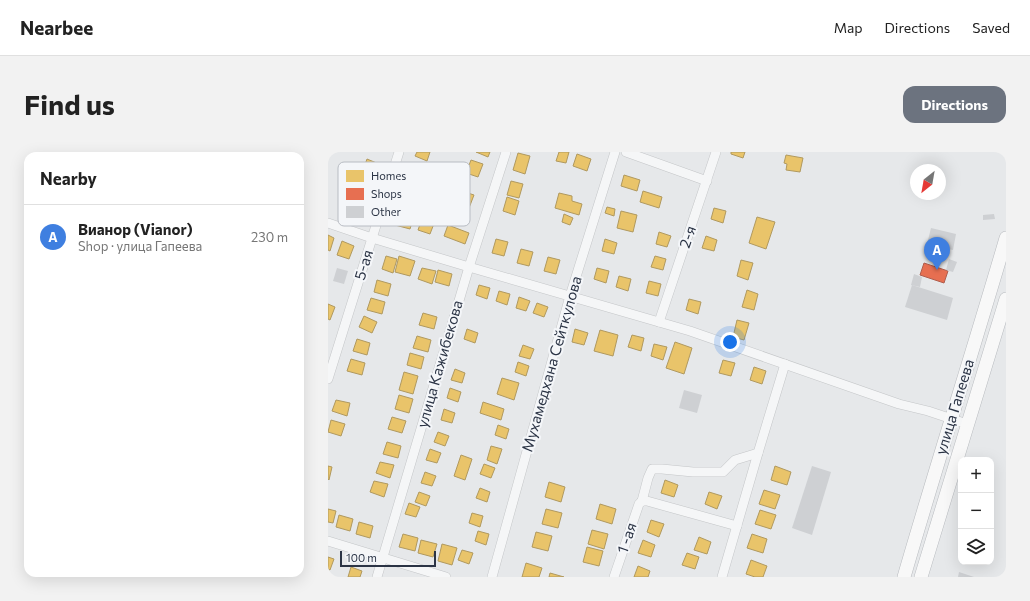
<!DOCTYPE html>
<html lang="en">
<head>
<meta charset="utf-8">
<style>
	:root { --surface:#fff; --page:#f2f2f2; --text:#222; --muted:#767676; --line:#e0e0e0; --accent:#6c737f }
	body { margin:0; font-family:Commissioner,sans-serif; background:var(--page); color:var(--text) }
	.controls { position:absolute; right:12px; bottom:12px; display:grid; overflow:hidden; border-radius:8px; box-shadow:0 4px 16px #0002 }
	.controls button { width:36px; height:36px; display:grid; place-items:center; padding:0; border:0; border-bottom:1px solid var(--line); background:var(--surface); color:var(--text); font:20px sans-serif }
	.compass { position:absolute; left:582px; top:12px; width:36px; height:36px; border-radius:50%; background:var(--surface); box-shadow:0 4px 16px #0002; rotate:211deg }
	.scale { position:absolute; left:12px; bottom:10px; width:96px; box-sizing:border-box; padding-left:4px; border:2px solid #2b3445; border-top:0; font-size:11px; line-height:14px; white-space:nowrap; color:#2b3445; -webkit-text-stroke:3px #f4f6f9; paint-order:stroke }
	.you { position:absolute; left:402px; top:190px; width:14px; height:14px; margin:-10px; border:3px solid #fff; border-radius:50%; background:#1a73e8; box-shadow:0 0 0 6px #1a73e833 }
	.badge { display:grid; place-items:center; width:26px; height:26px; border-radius:50%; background:var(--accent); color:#fff; font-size:13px; font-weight:700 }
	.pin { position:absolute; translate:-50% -33px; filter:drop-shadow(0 1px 2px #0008) }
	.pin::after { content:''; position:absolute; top:21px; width:14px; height:12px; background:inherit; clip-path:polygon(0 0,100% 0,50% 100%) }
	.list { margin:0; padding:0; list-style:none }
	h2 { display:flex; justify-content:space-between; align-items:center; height:52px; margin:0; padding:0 16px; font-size:17px }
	h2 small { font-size:13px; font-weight:400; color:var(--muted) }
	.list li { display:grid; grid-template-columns:26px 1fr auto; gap:12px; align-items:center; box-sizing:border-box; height:64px; padding:0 16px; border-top:1px solid var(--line) }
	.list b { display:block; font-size:15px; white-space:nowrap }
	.list p { margin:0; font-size:13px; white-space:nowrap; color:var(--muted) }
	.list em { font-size:13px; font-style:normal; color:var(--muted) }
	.icon { flex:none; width:22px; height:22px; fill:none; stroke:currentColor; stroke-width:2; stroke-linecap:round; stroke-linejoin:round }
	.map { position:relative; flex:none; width:678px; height:425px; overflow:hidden; border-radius:12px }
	header { display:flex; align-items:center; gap:24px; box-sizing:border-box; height:56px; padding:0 20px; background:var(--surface); border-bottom:1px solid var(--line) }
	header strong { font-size:19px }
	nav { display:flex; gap:22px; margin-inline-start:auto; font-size:14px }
	.intro { display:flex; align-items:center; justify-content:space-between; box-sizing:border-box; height:96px; padding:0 24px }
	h1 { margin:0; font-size:28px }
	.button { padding:10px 18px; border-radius:12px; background:var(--accent); color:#fff; font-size:14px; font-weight:700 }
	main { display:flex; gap:24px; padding:0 24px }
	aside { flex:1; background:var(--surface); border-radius:12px; box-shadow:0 4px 16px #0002 }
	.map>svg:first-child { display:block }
	.homes { fill:#e9c46a; stroke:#b0995f }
	.shops { fill:#e76f51; stroke:#af5d4d }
	.building { fill:#ced0d3 }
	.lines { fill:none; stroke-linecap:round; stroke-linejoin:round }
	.minor-casing { stroke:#c4c6c8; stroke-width:10 }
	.highway-casing { stroke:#b8bbbf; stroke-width:14 }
	.minor { stroke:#f5f6f7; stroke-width:9 }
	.highway { stroke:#f8f8f8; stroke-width:13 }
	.labels { text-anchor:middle; stroke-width:4; stroke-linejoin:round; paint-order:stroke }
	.street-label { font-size:15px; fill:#2b3445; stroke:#f4f6f9 }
	.key { fill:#f4f6f9; stroke:#b8bcc3; stroke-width:1 }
	.key-label { font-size:11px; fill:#2b3445 }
</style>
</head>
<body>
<header>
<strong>Nearbee</strong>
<nav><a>Map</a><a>Directions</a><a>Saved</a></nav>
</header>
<div class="intro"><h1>Find us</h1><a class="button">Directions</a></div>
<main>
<aside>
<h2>Nearby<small></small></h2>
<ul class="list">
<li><span class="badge" style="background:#3f7fe0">A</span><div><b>Вианор (Vianor)</b><p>Shop · улица Гапеева</p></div><em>230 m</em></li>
</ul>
</aside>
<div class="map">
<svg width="678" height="425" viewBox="0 0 678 425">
	<rect width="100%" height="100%" fill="#e6e8ea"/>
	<g class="homes">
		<path d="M89,0h13l-3,9 -12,-5z"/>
		<path d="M148,0h14l-2,5z"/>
		<path d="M231,0h10l-3,11 -10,-2z"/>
		<path d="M403,0h14l-2,6 -12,-4z"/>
		<path d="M190,1l12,3 -5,18 -12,-4z"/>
		<path d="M249,2l14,5 -4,12 -14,-5z"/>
		<path d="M458,3l17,3 -3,14 -14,-2 1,-6 -3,-1z"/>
		<path d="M39,7l12,5 -5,13 -12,-4z"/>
		<path d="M143,8l12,4 -5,13 -12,-4z"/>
		<path d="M296,23l16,5 -3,11 -16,-5z"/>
		<path d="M183,29l12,3 -4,14 -12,-3z"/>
		<path d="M134,39l12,4 -5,13 -12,-4z"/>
		<path d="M315,39l19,6 -3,11 -19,-6z"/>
		<path d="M231,41l13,3v5l10,3 -3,11 -24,-7z"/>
		<path d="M179,45l12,4 -4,14 -12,-4z"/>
		<path d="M279,55l8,2 -1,7 -9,-3z"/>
		<path d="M386,56l12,3 -3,12 -12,-4z"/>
		<path d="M70,59l16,5 -4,13 -15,-4z"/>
		<path d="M293,59l16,4 -4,17 -16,-4z"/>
		<path d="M236,62l9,4 -3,7 -8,-3z"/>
		<path d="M95,64l12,5 -5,13 -12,-4z"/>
		<path d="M429,65l18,5 -9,27 -17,-6z"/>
		<path d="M120,73l21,8 -4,11 -21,-8z"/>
		<path d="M331,80l12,4 -4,11 -11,-3z"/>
		<path d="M0,83l6,3 -4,13 -2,-1z"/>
		<path d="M378,84l11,4 -3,11 -12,-3z"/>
		<path d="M168,87l12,3 -4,14 -12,-3z"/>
		<path d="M277,87l12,4 -3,11 -12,-3z"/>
		<path d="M14,89l12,5 -5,13 -12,-4z"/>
		<path d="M193,97l12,3 -4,14 -12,-3z"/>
		<path d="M58,104l11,3 -4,14 -11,-4z"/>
		<path d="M71,104l16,5 -5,15 -15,-4z"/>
		<path d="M327,104l11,3 -3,11 -12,-3z"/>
		<path d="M220,105l12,3 -4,14 -12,-3z"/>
		<path d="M413,108l12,3 -5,17 -11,-4z"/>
		<path d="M94,116l14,3 -4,13 -14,-5z"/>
		<path d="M269,116l12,3 -3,12 -12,-4z"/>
		<path d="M110,118l14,4 -3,12 -14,-4z"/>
		<path d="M291,124l12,3 -3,12 -12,-4z"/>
		<path d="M49,128l14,4 -3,12 -14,-4z"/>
		<path d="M321,129l12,3 -3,12 -12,-3z"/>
		<path d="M151,133l11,3 -3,11 -11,-4z"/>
		<path d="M419,138l11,4 -4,16 -12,-3z"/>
		<path d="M171,139l11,3 -3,11 -11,-4z"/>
		<path d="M191,145l11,4 -4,10 -10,-3z"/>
		<path d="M43,146l14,4 -3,12 -15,-4z"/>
		<path d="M361,147l12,3 -3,12 -12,-4z"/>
		<path d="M209,151l11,4 -4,10 -11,-4z"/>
		<path d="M0,152l7,3 -5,13 -2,-1z"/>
		<path d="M95,161l14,4 -3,12 -15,-4z"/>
		<path d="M36,164l13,6 -5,11 -13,-6z"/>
		<path d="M409,168l12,3 -5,17 -11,-3z"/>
		<path d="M139,177l11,4 -3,10 -11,-4z"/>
		<path d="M247,177l13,4 -4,12 -12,-3z"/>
		<path d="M272,178l18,5 -5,21 -19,-5z"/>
		<path d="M304,183l12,3 -3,13 -13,-4z"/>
		<path d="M89,184l14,4 -3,12 -15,-4z"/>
		<path d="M29,187l13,4 -3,12 -14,-4z"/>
		<path d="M347,190l17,6 -8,26 -18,-6z"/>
		<path d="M326,192l13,3 -4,13 -12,-4z"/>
		<path d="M195,193l11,4 -4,10 -11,-3z"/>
		<path d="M82,201l14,4 -3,12 -14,-4z"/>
		<path d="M23,207l14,4 -3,12 -15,-4z"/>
		<path d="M395,208l12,3 -4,13 -12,-3z"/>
		<path d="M190,210l11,4 -3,10 -11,-4z"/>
		<path d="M426,215l12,4 -4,13 -12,-4z"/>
		<path d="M127,217l10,4 -3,10 -11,-3z"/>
		<path d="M76,220l14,4 -5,18 -14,-4z"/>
		<path d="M174,226l17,5 -5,17 -17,-6z"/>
		<path d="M122,236l11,4 -3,10 -11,-4z"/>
		<path d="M71,243l14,4 -4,14 -14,-4z"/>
		<path d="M8,248l14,3 -3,13 -15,-5z"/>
		<path d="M155,250l21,7 -3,11 -21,-7z"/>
		<path d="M116,257l11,4 -3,10 -11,-3z"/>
		<path d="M64,265l14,4 -4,12 -14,-4z"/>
		<path d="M3,268l14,4 -4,12 -13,-4z"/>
		<path d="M170,273l11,4 -3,10 -11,-4z"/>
		<path d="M110,280l11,4 -4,10 -11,-4z"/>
		<path d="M59,290l14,4 -3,12 -15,-4z"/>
		<path d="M163,294l11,3 -5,15 -10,-4z"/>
		<path d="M102,297l11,4 -4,10 -11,-3z"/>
		<path d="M133,303l11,4 -7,21 -11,-4z"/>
		<path d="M52,310l14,3 -4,13 -14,-5z"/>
		<path d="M156,312l11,4 -4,10 -11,-4z"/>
		<path d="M0,314l4,1 -3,13 -1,-1z"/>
		<path d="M447,314l16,6 -4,13 -16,-5z"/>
		<path d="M97,320l11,4 -4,10 -11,-3z"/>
		<path d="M337,328l13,5 -4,12 -13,-4z"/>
		<path d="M46,329l14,3 -4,13 -14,-5z"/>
		<path d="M221,330l16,5 -4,15 -16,-5z"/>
		<path d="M152,336l10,4 -3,10 -11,-4z"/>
		<path d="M436,338l16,5 -5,14 -16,-5z"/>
		<path d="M91,340l11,4 -4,10 -11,-4z"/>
		<path d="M381,340l13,4 -5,13 -12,-5z"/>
		<path d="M81,351l11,4 -4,10 -11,-3z"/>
		<path d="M272,352l16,5 -4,15 -16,-5z"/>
		<path d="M0,357l8,2 -3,12 -5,-1z"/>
		<path d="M218,357l16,4 -4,15 -16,-4z"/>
		<path d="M432,358l16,5 -5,14 -16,-5z"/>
		<path d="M144,361l11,3 -3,11 -11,-4z"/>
		<path d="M11,363l14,4 -3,12 -14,-4z"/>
		<path d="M323,368l13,4 -5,13 -12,-5z"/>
		<path d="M31,370l14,4 -3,12 -14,-4z"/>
		<path d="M264,378l16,4 -4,15 -16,-5z"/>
		<path d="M150,379l11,3 -3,11 -11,-4z"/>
		<path d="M208,380l16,4 -4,15 -16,-4z"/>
		<path d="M75,382l15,4 -3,13 -16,-4z"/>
		<path d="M424,382l15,5 -4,14 -16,-5z"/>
		<path d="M371,385l12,5 -4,12 -13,-4z"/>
		<path d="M93,388l16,4 -4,13 -15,-4z"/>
		<path d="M315,388l12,5 -4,12 -13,-4z"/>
		<path d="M114,392l15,4 -5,17 -14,-4z"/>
		<path d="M259,395l16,4 -4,15 -16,-4z"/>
		<path d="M134,398l11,3 -4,11 -11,-4z"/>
		<path d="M359,401l12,4 -4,12 -13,-4z"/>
		<path d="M0,405l6,2 -4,11 -2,-1z"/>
		<path d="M423,408l16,6 -4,11h-8l-9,-3z"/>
		<path d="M198,411l16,5 -3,9h-17z"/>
		<path d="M310,414l12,5 -2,6h-14z"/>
		<path d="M23,415l11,4 -2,6h-12z"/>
		<path d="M222,421l14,4h-15z"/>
	</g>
	<path class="shops" d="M596,111l24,8 -4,12 -24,-8z"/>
	<g class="building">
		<path d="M666,62l1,5 -12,1v-5z"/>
		<path d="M603,76l25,6 -3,16 -26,-6z"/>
		<path d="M621,107l8,3 -4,10 -7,-2z"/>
		<path d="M9,116l11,3 -4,13 -11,-3z"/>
		<path d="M586,122l8,3 -2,10 -9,-2z"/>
		<path d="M584,133l41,13 -6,22 -42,-13z"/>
		<path d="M356,238l18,5 -5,18 -18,-5z"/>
		<path d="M484,314l19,6 -19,63 -20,-7z"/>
		<path d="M631,420l15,5h-16z"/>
	</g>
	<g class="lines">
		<defs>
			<g id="minor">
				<path d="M298,0l81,29"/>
				<path d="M0,71l44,15 97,29 221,64 209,73 29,7 39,13"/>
				<path d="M331,170l57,-170"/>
				<path d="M0,227l71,-227"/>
				<path d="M314,349h5l90,25"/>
				<path d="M0,389l118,36"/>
				<path d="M49,425l92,-310 37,-115"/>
				<path d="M164,425l78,-281 45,-144"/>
				<path d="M286,425l25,-73 3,-3 6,-23 4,-9h10l31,3h30l12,-12 23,-7 27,-89"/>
				<path d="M394,425l36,-124"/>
			</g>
			<g id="highway">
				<path d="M576,425c33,-114 69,-226 102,-339"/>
				<path d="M593,425l85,-278"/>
			</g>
		</defs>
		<use href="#minor" class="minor-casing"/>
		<use href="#highway" class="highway-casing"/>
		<use href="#minor" class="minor"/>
		<use href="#highway" class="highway"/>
	</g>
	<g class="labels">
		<g class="street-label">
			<text transform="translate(360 85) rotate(-71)" y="5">2-я</text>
			<text transform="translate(36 113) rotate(-73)" y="5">5-ая</text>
			<text transform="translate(112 212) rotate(-74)" y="5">улица Кажибекова</text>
			<text transform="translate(224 212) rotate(-74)" y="5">Мухамедхана Сейткулова</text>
			<text transform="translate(627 255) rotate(-73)" y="5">улица Гапеева</text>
			<text transform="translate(299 386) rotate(-71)" y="5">1 -ая</text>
		</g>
	</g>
	<rect x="10" y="10" width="132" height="64" rx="6" class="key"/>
	<rect x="18" y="18" width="18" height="12" fill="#e9c46a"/>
	<rect x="18" y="36" width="18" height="12" fill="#e76f51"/>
	<rect x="18" y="54" width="18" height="12" fill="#ced0d3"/>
	<g class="key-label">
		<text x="43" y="28">Homes</text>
		<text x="43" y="46">Shops</text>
		<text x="43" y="64">Other</text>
	</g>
</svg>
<div class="controls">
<button>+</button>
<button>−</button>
<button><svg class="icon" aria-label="layers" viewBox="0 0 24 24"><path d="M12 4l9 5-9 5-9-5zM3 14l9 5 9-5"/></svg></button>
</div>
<svg class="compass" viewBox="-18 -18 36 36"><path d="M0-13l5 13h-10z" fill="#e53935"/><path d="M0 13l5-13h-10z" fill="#767676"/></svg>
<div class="scale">100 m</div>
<div class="you"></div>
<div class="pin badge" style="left:609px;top:118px;background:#3f7fe0">A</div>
</div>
</main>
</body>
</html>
